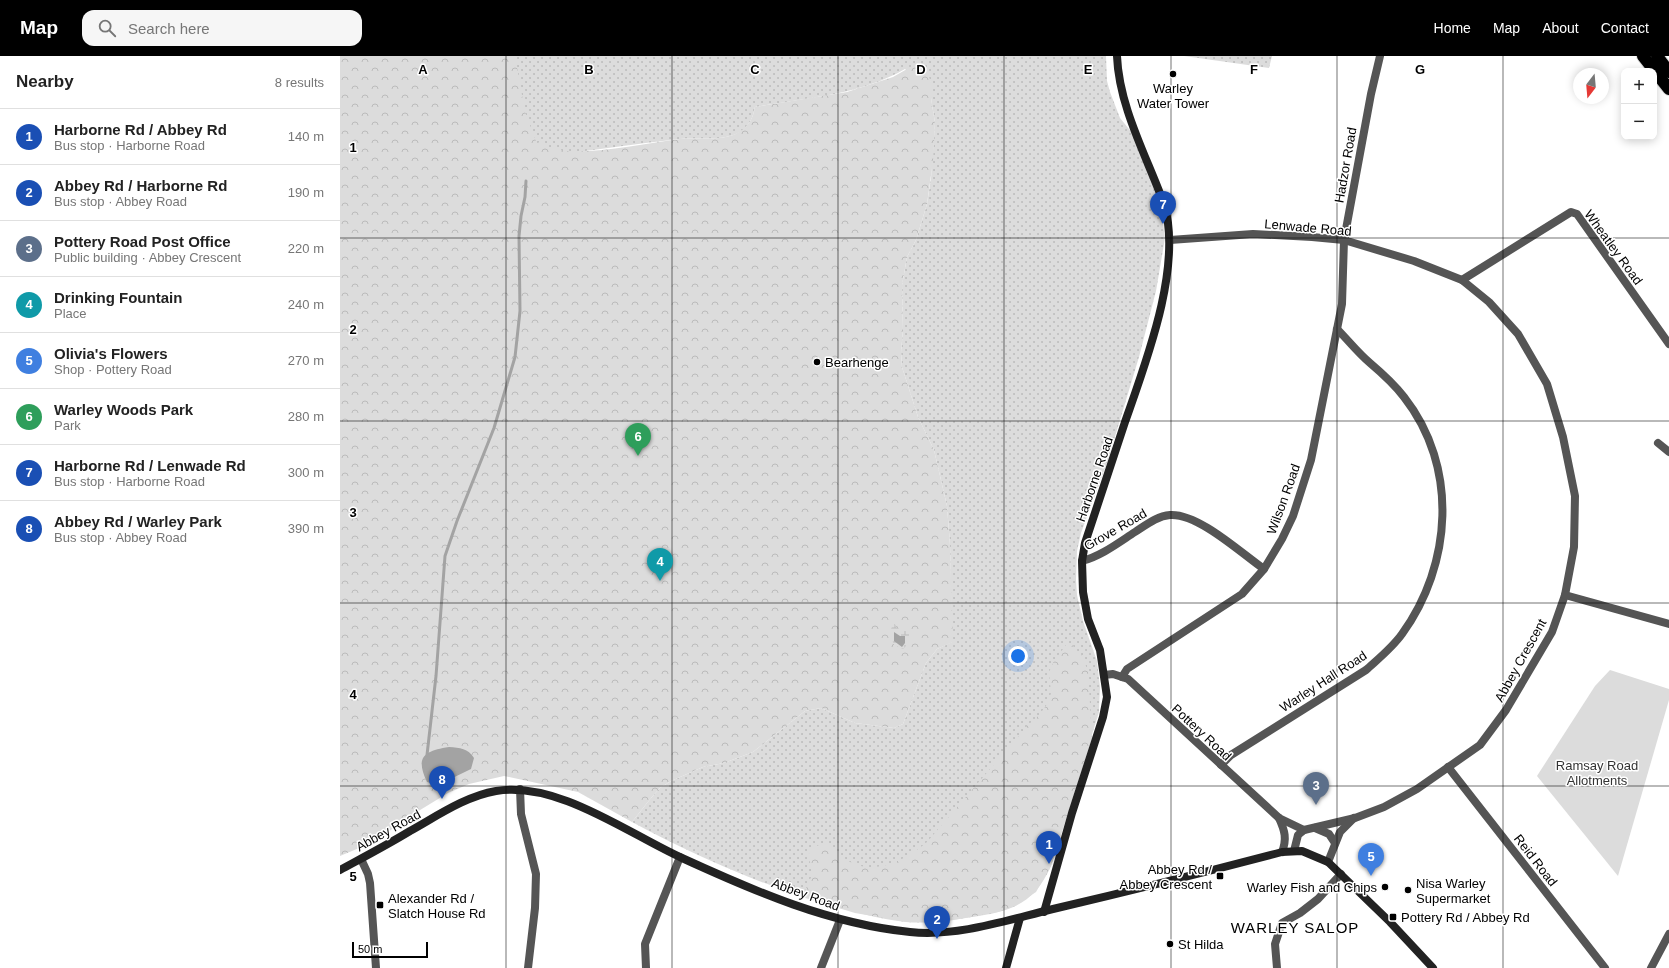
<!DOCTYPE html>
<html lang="en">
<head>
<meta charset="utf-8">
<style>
	:root { --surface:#fff; --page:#f6f6f6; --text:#222; --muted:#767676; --line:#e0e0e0; --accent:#000 }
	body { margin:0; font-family:Arial,sans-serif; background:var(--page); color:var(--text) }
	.controls { position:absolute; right:12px; top:12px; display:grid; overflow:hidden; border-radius:8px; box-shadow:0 2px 10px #0003 }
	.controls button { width:36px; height:36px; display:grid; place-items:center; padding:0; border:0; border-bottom:1px solid var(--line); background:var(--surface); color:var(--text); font:20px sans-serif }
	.compass { position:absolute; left:1233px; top:12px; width:36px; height:36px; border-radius:50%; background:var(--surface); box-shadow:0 2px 10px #0003; rotate:196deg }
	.scale { position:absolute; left:12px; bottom:10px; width:76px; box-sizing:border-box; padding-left:4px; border:2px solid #000; border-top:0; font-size:11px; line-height:14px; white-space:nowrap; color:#000; -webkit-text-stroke:3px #fff; paint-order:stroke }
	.you { position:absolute; left:678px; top:600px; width:14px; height:14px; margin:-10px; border:3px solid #fff; border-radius:50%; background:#1a73e8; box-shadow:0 0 0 6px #1a73e833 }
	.badge { display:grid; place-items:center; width:26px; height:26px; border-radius:50%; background:var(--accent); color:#fff; font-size:13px; font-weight:700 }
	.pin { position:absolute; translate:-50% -33px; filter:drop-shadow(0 1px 2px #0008) }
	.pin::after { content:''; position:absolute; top:21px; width:14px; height:12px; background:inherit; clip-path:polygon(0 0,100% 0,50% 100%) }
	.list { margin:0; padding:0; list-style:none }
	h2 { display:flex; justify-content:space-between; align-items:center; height:52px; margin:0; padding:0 16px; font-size:17px }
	h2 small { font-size:13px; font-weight:400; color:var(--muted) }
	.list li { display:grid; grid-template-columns:26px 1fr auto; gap:12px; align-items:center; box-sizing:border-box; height:56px; padding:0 16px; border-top:1px solid var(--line) }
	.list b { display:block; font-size:15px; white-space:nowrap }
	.list p { margin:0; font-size:13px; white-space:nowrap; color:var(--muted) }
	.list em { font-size:13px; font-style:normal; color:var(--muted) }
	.icon { flex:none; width:22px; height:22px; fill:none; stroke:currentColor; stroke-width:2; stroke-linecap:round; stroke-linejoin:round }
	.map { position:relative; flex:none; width:1329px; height:912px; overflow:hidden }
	header { display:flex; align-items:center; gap:24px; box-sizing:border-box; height:56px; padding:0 20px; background:var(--accent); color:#fff }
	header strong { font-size:19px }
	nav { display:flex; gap:22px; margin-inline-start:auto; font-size:14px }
	.search { width:280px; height:36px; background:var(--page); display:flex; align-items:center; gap:10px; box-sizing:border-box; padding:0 14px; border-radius:12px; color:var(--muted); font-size:15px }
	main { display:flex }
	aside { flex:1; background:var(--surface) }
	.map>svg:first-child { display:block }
	.grass { fill:url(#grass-dots) }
	.forest { fill:url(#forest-crowns) }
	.wetland { fill:url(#wetland-marsh) }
	.garden { fill:#dcdcdc }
	.water { fill:#a3a3a3 }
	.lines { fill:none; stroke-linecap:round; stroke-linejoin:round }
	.stream { stroke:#a3a3a3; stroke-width:3 }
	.highway-casing { stroke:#dbdbdb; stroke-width:14 }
	.street { stroke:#555; stroke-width:8 }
	.secondary { stroke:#222; stroke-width:8 }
	.highway { stroke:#000; stroke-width:12 }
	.grid { fill:none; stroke:#000; stroke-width:1; stroke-opacity:0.55 }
	.poi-dot { fill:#000; stroke:#fff; stroke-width:1.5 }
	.labels { text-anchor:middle; stroke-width:3; stroke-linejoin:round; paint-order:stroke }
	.poi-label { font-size:13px; fill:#000; stroke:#fff; text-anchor:start }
	.street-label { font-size:13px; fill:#000; stroke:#fff }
	.park-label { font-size:13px; fill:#333; stroke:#fff }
	.quarter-label { font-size:15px; letter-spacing:1px; fill:#000; stroke:#fff }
	.grid-label { font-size:13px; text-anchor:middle; font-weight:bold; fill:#000; stroke:#fff; stroke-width:3; stroke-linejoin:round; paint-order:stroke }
</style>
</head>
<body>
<header>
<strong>Map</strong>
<div class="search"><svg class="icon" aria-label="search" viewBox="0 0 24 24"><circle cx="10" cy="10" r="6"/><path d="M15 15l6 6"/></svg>Search here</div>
<nav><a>Home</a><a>Map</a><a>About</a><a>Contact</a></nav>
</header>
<main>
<aside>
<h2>Nearby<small>8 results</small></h2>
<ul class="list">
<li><span class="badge" style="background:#1a4fb4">1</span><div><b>Harborne Rd / Abbey Rd</b><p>Bus stop · Harborne Road</p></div><em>140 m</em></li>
<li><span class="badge" style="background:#1a4fb4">2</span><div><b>Abbey Rd / Harborne Rd</b><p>Bus stop · Abbey Road</p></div><em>190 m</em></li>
<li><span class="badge" style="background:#5c6f8a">3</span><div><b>Pottery Road Post Office</b><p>Public building · Abbey Crescent</p></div><em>220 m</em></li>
<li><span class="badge" style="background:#0f9aa8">4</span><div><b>Drinking Fountain</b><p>Place</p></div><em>240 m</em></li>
<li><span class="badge" style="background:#3f7fe0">5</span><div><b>Olivia's Flowers</b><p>Shop · Pottery Road</p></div><em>270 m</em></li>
<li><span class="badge" style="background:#2e9e5b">6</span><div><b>Warley Woods Park</b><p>Park</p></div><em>280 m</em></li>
<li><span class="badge" style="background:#1a4fb4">7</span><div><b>Harborne Rd / Lenwade Rd</b><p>Bus stop · Harborne Road</p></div><em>300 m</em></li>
<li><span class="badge" style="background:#1a4fb4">8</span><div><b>Abbey Rd / Warley Park</b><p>Bus stop · Abbey Road</p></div><em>390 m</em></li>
</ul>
</aside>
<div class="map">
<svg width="1329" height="912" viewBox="0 0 1329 912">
	<defs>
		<pattern id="grass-dots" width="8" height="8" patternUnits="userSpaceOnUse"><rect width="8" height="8" fill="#dcdcdc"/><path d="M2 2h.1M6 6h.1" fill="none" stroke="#bbb" stroke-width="1.8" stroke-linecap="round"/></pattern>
		<pattern id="forest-crowns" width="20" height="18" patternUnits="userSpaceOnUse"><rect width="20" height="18" fill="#dcdcdc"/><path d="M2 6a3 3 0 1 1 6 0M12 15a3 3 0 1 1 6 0" fill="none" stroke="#bbb"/></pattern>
		<pattern id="wetland-marsh" width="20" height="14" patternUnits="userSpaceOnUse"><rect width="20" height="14" fill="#dcdcdc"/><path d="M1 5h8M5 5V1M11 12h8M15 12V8" fill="none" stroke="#bbb"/></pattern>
	</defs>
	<rect width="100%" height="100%" fill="#fff"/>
	<g class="grass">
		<path d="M85,0h681l1,25 3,11 10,26 13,16 23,57 5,16 4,31 -9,53 -17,66 -32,106 -26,70 -4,18 -1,29 1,15 6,26 14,40 3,26 -1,25 -48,154c-17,38 -39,45 -79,51 -21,3 -43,7 -66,5 -26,-3 -48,-9 -73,-16 -70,-20 -137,-50 -201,-84l19,-24 9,-10 11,-7 32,-14 21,-4 29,-11 52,-41 16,-3 34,15 39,5 9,-4 23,-61 11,-14 15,-7 -2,-97 -3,-39 -13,-56 -16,-33 -16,-50 -1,-15 2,-22 -1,-45 5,-28 9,-17 11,-36 4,-26 4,-55 -4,-25v-16l-26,-13c-45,26 -100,29 -150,38 -2,11 -6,19 -15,25 -17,10 -42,5 -60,7 -46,5 -91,12 -136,17z"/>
		<path d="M844,0h88l-3,12z"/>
	</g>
	<g class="forest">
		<path d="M0,0h175l10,56 11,29c9,5 19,9 29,10 38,2 77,-7 115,-12 17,-2 44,3 59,-7 10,-6 14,-14 16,-25l92,-15 46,-15 21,-12 12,5 5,12v16l4,25 -2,38 -6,43 -11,36 -9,17 -5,28 1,45 -2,22 1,15 16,50 16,33 13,56 3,39 3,97 -16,7 -11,14 -23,61 -9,4 -39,-5 -34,-15 -16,3 -52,41 -29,11 -21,4 -32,14 -11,7 -9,10 -19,24 -54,-30 -74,-16 -35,8 -21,9 -41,25 -31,23 -36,15z"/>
		<path d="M726,589h6l10,11 6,15 4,67 -41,128 -15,26 -21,14 -17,6 -50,9 -21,1h-20l-52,-9 -53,-16 11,-24 -5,-18 5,-7 10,-5c13,4 16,13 27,19 27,14 57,-3 77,-20l101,-117 11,-10 9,-12 3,-10 -2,-21 5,-11z"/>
	</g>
	<path class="wetland" d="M554,566c3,8 7,11 14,8l2,3 -3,12 -4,4 -9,-4 -3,-9 1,-12z"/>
	<path class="garden" d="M1270,614l59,19v11l-51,176 -81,-100 58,-90z"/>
	<g class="water">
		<path d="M554,576l6,4h5v7l-3,4 -8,-6z"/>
		<path d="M109,691c11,1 19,1 25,11l-3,11 -33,16 -11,-3c-12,-25 -3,-31 22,-35z"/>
	</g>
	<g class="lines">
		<path class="stream" d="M87,699l9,-79 9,-120 12,-35 37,-93 21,-71 5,-46 -1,-75 2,-20 4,-19 1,-16"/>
		<defs>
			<g id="highway">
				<path d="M1303,0l26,33"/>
				<path d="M1317,0l12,16"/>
			</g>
		</defs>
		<use href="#highway" class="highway-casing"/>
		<g class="street">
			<path d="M830,184l83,-6 59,3 32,3 70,21 48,19 27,22 29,32 29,50 16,53 12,59 -1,51 -9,48 -13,37 -46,78 -26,35 -63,44 -33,18 -29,11 -51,12 -6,5 -4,16"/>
			<path d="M1122,224l109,-68 6,2 92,130"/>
			<path d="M1318,387l11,9"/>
			<path d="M742,505c19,-5 36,-18 53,-29 11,-7 22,-16 35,-17 28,-2 71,38 94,54"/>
			<path d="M1225,539l104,29"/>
			<path d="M764,619l9,-1 15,5 151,139 25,12"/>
			<path d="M782,621l5,-8 115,-75 22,-25 18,-30 11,-23 18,-56 31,-156 2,-64 27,-146 9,-38"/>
			<path d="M881,709l10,-10 135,-85c12,-11 26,-22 36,-36 50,-69 57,-167 2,-237 -10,-13 -21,-23 -34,-34 -12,-10 -22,-23 -33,-34"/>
			<path d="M1108,711l157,201"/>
			<path d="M180,733l1,25 15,60 -1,34 -7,60"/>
			<path d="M939,762c6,13 8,21 3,34"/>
			<path d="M975,772l14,6 6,9"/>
			<path d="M21,803l7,15 2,9 6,85"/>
			<path d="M988,806l12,-30 14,-14"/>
			<path d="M306,912l-1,-24 35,-87"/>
			<path d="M481,912l19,-48"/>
			<path d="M937,912l-2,-24 7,-21 18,-10 18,-14 23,-25"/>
			<path d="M1311,912l18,-34"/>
		</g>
		<g class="secondary">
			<path d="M0,814c24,-13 47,-25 70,-39 27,-15 56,-35 86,-40 62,-10 131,42 186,67 72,33 148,66 228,74 48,5 97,-12 143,-23 77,-18 153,-37 229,-57l20,-1 26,11 62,60 43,46"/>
			<path d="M704,856l28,-99 31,-96 4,-20 -7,-47 -12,-31 -5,-27 -1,-31 3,-18c13,-40 27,-81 40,-121 21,-60 58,-156 39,-218 -17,-47 -45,-97 -47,-148"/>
			<path d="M666,912l14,-50"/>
		</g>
		<use href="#highway" class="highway"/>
	</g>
	<path class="grid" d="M166,0v912M332,0v912M498,0v912M664,0v912M831,0v912M997,0v912M1163,0v912M0,182h1329M0,365h1329M0,547h1329M0,730h1329"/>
	<g class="poi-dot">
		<circle cx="833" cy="18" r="4"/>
		<circle cx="477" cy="306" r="4"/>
		<rect x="876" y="816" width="8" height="8" rx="2"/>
		<circle cx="1045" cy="831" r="4"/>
		<circle cx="1068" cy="834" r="4"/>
		<rect x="36" y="845" width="8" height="8" rx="2"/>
		<rect x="1049" y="857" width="8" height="8" rx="2"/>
		<circle cx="830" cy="888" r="4"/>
	</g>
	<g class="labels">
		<g class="poi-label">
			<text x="833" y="37" text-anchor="middle">Warley<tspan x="833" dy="15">Water Tower</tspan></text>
			<text x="485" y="311">Bearhenge</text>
			<text x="872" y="818" text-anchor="end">Abbey Rd /<tspan x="872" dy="15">Abbey Crescent</tspan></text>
			<text x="1076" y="832">Nisa Warley<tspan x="1076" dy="15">Supermarket</tspan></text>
			<text x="1037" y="836" text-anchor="end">Warley Fish and Chips</text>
			<text x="48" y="847">Alexander Rd /<tspan x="48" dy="15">Slatch House Rd</tspan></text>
			<text x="1061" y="866">Pottery Rd / Abbey Rd</text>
			<text x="838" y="893">St Hilda</text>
		</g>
		<g class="street-label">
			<text transform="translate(1005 109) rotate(-80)" y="5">Hadzor Road</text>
			<text transform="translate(968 171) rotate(5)" y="5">Lenwade Road</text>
			<text transform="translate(1274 191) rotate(54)" y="5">Wheatley Road</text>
			<text transform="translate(754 423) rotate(-71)" y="5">Harborne Road</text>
			<text transform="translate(943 443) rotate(-70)" y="5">Wilson Road</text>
			<text transform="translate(775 473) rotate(-30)" y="5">Grove Road</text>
			<text transform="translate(1180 604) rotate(-61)" y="5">Abbey Crescent</text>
			<text transform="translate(983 625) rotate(-33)" y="5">Warley Hall Road</text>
			<text transform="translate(862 676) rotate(43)" y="5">Pottery Road</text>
			<text transform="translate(48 774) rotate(-29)" y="5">Abbey Road</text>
			<text transform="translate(1196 804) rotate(52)" y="5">Reid Road</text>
			<text transform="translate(466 838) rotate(20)" y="5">Abbey Road</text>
		</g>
		<g class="park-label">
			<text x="1257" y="714">Ramsay Road<tspan x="1257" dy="15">Allotments</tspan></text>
		</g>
		<g class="quarter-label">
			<text x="955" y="877">WARLEY SALOP</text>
		</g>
	</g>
	<g class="grid-label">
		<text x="83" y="18">A</text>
		<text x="249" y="18">B</text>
		<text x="415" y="18">C</text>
		<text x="581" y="18">D</text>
		<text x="748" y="18">E</text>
		<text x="914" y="18">F</text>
		<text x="1080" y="18">G</text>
		<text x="13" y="96">1</text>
		<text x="13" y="278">2</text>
		<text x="13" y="461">3</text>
		<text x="13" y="643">4</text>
		<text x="13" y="825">5</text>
	</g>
</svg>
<div class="controls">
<button>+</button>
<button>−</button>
</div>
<svg class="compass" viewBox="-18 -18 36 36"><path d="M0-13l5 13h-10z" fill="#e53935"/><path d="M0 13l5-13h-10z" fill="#767676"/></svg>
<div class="scale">50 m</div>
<div class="you"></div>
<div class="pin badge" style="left:709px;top:808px;background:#1a4fb4">1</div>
<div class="pin badge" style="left:597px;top:883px;background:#1a4fb4">2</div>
<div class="pin badge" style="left:976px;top:749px;background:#5c6f8a">3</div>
<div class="pin badge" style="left:320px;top:525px;background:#0f9aa8">4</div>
<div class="pin badge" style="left:1031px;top:820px;background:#3f7fe0">5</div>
<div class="pin badge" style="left:298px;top:400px;background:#2e9e5b">6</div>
<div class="pin badge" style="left:823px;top:168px;background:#1a4fb4">7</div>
<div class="pin badge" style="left:102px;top:743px;background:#1a4fb4">8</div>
</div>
</main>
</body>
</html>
